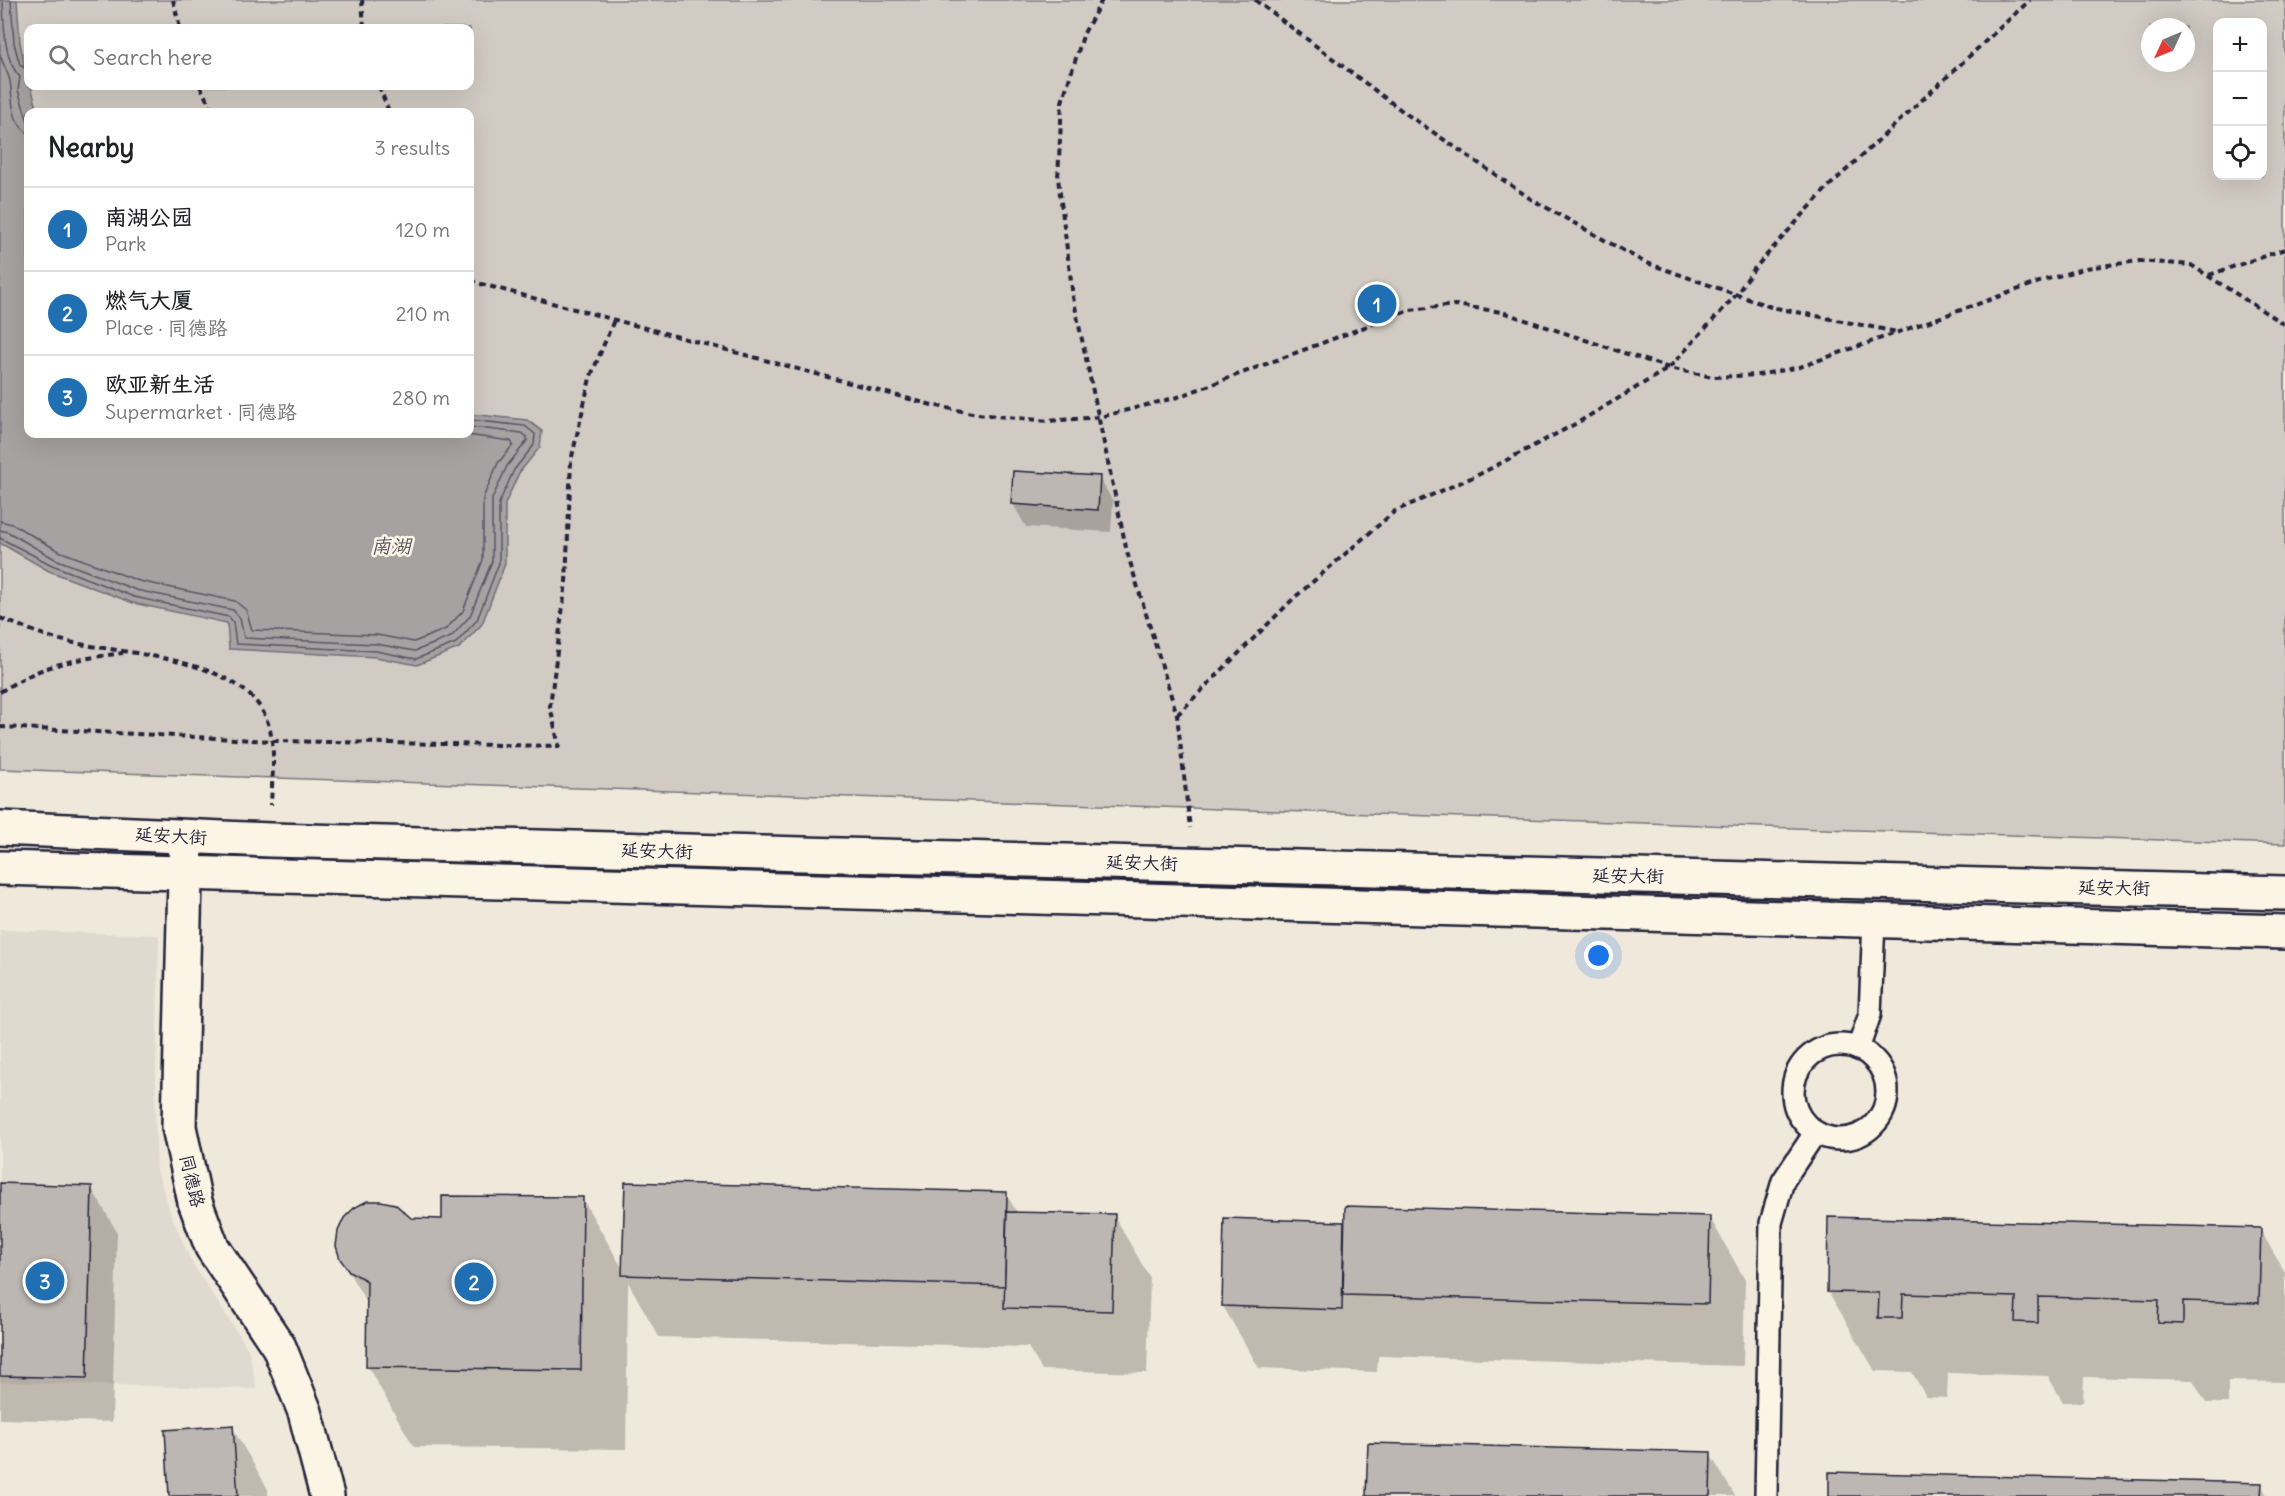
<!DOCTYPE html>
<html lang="en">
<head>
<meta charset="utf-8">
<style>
	:root { --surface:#fff; --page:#f2f2f2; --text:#202124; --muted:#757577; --line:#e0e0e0; --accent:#1f6fb2 }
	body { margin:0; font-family:Delius,"LXGW WenKai TC",sans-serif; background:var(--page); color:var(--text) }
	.controls { position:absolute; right:18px; top:18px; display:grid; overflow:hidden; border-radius:12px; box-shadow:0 6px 24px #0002 }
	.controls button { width:54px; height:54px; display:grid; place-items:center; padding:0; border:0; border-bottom:2px solid var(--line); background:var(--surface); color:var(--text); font:30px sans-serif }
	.compass { position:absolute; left:2141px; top:18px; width:54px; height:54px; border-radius:50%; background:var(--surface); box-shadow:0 6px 24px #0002; rotate:226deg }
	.you { position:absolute; left:1599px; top:956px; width:21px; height:21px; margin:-15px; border:4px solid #fff; border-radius:50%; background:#1a73e8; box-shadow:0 0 0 9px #1a73e833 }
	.badge { display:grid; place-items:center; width:39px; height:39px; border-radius:50%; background:var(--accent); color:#fff; font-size:20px; font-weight:700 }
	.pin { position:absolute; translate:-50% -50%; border:3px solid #fff; box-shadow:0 2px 6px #0006 }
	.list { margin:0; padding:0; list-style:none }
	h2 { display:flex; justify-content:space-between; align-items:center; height:78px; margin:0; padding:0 24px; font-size:26px }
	h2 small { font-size:20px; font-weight:400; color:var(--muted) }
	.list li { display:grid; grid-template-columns:39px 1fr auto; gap:18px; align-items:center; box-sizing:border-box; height:84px; padding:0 24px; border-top:2px solid var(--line) }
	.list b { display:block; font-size:22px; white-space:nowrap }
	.list p { margin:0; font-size:20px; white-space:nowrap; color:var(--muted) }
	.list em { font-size:20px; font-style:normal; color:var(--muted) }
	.icon { flex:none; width:33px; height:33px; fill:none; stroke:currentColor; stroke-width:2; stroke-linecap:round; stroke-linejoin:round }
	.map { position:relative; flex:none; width:2285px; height:1496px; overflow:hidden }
	.search { position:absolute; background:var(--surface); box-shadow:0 6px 24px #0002; left:24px; top:24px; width:450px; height:66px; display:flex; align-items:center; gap:15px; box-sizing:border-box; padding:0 21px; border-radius:12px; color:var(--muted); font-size:22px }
	.panel { position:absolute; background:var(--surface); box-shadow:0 6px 24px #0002; left:24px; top:108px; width:450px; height:330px; border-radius:12px }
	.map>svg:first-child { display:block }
	.built { fill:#e0d9cf }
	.green { fill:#d1cbc3; stroke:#7a767f; stroke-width:1.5; fill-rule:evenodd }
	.water { fill:#a6a2a2; stroke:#716f79; stroke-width:1.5 }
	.shadow { fill:#0003 }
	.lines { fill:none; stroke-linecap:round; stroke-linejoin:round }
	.shore { stroke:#575564; stroke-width:1.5 }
	.building { fill:#bcb7b3; stroke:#22223b; stroke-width:1.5 }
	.lane-casing { stroke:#22223b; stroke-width:26 }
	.secondary-casing { stroke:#22223b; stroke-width:38 }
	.primary-casing { stroke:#22223b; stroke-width:38 }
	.path { stroke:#22223b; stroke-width:4; stroke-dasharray:6 4.5; stroke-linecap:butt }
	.lane { stroke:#fcf5e5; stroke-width:21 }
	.secondary { stroke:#fcf5e5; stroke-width:33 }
	.primary { stroke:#fcf5e5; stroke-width:33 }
	.labels { text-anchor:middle; stroke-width:5; stroke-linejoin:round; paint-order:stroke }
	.street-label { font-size:18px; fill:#22223b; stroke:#fcf5e5 }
	.water-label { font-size:20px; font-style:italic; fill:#575564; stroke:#fcf5e5 }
</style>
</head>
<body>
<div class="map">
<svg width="2285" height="1496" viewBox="0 0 2285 1496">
	<rect width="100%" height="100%" fill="#efe8db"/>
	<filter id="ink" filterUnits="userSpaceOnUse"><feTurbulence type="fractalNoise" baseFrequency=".0167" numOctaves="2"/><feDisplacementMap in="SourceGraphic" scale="12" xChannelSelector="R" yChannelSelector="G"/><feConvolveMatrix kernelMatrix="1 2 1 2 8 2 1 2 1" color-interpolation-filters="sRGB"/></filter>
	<g filter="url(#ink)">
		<path class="built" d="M0,930l159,5 -4,182 2,53 14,45 20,46 57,88 9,40 -257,-7z"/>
		<path class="green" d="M0,0h2285v844l-2285,-75zM2218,22h44v154h-44zM2150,27h36v36h-36zM28,28h442v58h-442zM28,112h442v322h-442z"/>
		<path class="water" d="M0,0h17l3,42 8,44h3l7,26h-10v322h442v-20l57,6 15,11 -2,16 -21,26 -14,31v60l-23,60 -23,24 -42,17 -42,-8 -146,-8 -2,-26 -94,-20 -84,-32 -49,-28z"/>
		<g class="shadow">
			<path d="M1099,478l14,23 -2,31 -85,-5 -13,-23z"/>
			<path d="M0,1184l91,3 26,45 -5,190 -112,-3z"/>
			<path d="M1006,1194l12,20 96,2 36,62 -3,95 -105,-3 -14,-23 -369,-10 -31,-55 -2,167 -212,-2 -46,-80v-62l-27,-46 70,-39h32l139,-22 42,73z"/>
			<path d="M1710,1218l35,62 -2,86 -365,-10 -1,16 -118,-4 -36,-62 3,-86 120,3z"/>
			<path d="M2260,1229l25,44v109l-57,-1v22h-22l-13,-23 -109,-3 -1,25h-20l-15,-26 -100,-3 -1,25 -21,-1 -14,-25 -37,-1 -47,-80z"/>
			<path d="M232,1427l36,62v7h-97z"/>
			<path d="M1710,1454l25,42h-367z"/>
			<path d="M2261,1484l6,12h-437z"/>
		</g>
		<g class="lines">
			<g class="shore">
				<path d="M3,0c1,23 0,60 17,77l-2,13 10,32"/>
				<path d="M11,0l3,43 6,22 8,5"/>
				<path d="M0,54c2,9 8,18 10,27 3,18 0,40 18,52"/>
				<path d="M0,521l12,3 47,27 80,30 96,20 11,9 6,20 125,5 37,7 32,-13 17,-18 20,-51v-62l15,-35 15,-18 -2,-4 -51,-7"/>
				<path d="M0,530l8,2 47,27 81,31 97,20 7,8 4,20 132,6 39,7 36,-14 19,-21 22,-55v-62l15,-33 20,-25v-4l-5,-4 -52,-6"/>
				<path d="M0,538l52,27 82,32 95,20 4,5 3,22 140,7 40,8 40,-16 21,-23 22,-57v-60l15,-33 20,-25 1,-11 -10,-8 -55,-6"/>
			</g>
		</g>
		<g class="building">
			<path d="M1013,471l87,5 -2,34 -87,-6z"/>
			<path d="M625,1182l382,10 -2,94 -383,-11z"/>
			<path d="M0,1183l92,3 -5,192 -87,-2z"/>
			<path d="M442,1196l141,1 -2,173 -215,-3 1,-86 -18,-10 -9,-12 -4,-13 2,-15 6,-13 10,-10 13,-7h14l14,3 16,14 31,1z"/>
			<path d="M1345,1206l365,10 -2,88 -365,-9z"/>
			<path d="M1007,1212l108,2 -3,97 -108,-3z"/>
			<path d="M1828,1217l433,11 -2,75 -76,-2v23l-25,-1 1,-23 -121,-3v26l-23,-1 1,-25 -113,-3 -1,24h-24l1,-25 -52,-1z"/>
			<path d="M1224,1218l120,4 -2,88 -120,-4z"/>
			<path d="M233,1425l5,71h-69l-4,-66z"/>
			<path d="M1368,1443l343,9 -1,44h-344z"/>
			<path d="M1829,1472l433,11 -1,13h-432z"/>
		</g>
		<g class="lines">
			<defs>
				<g id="lane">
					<circle cx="1840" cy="1092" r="47"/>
					<path d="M1858,1049l12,-35 4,-93"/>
					<path d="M1766,1496l5,-273 12,-42 32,-48"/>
				</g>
				<path id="secondary" d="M186,837l-7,290 16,75 17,45 67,100 26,65 22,84"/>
				<g id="primary">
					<path d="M0,828l271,12 2014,53"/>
					<path d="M0,868l2285,64"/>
				</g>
			</defs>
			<use href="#lane" class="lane-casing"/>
			<use href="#secondary" class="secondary-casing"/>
			<use href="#primary" class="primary-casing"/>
			<g class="path">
				<path d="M173,0l7,28"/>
				<path d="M362,0l2,28"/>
				<path d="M1102,0l-18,33 -22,69 -4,76 15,119 54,255 50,163 13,113"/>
				<path d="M1255,0l150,113 126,86 113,63 127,45 126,25"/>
				<path d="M200,86l13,26"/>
				<path d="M379,86l10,26"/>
				<path d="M2209,275l76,-26"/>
				<path d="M470,281l462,124 45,9 71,7 52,-4 78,-20 232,-87 45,-5 47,7 167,56 44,9 45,-2 42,-8 248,-88 38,-11 53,-7 52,4 94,60"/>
				<path d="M0,618c21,8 43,18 65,23 56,13 160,15 195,66 19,28 12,66 11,98"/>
				<path d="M0,692c44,-29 73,-32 123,-39"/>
				<path d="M1177,715l117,-117 101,-87 85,-37 97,-51 92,-55 67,-73 18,-26 74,-82 202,-187"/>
				<path d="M0,727l273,14 286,5 -9,-40 16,-124 5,-121 19,-83 24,-58"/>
			</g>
			<use href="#lane" class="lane"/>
			<use href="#secondary" class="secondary"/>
			<use href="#primary" class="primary"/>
		</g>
	</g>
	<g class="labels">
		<g class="street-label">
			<text transform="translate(171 836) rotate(3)" y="6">延安大街</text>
			<text transform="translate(657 851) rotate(2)" y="6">延安大街</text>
			<text transform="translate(1142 863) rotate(2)" y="6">延安大街</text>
			<text transform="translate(1628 876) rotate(1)" y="6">延安大街</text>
			<text transform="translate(2114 888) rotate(1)" y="6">延安大街</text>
			<text transform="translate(192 1181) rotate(77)" y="6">同德路</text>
		</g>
		<g class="water-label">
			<text x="391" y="553">南湖</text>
		</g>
	</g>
</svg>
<div class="controls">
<button>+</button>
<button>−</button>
<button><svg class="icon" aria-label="locate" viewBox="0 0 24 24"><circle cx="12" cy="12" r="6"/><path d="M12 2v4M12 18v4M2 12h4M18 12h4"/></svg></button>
</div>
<svg class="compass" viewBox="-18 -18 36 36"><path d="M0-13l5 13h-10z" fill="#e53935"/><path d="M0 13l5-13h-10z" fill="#757577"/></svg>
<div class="you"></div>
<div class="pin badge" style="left:1377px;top:304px">1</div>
<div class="pin badge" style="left:474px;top:1282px">2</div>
<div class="pin badge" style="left:45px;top:1281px">3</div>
<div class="search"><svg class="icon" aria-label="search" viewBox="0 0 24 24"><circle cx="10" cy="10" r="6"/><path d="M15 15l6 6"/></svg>Search here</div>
<section class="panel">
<h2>Nearby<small>3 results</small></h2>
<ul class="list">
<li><span class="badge">1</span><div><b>南湖公园</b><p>Park</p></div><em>120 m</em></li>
<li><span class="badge">2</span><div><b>燃气大厦</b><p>Place · 同德路</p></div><em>210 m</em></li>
<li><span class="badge">3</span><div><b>欧亚新生活</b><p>Supermarket · 同德路</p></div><em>280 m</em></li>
</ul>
</section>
</div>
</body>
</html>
